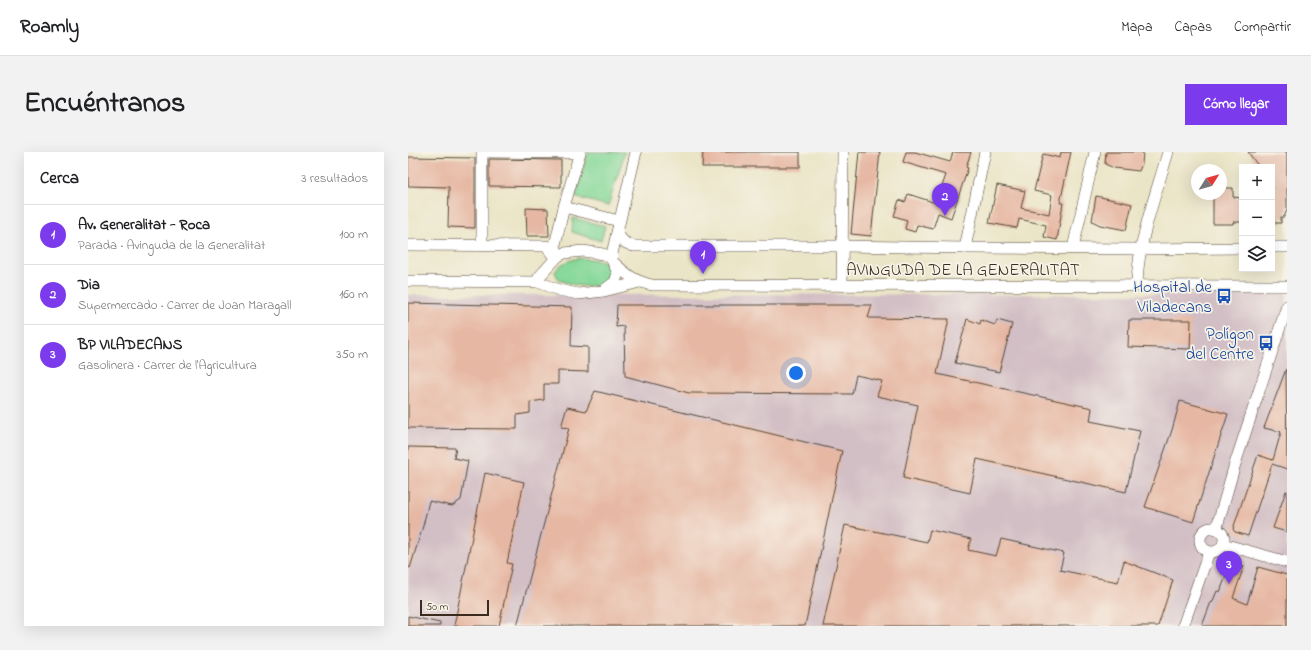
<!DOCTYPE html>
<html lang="es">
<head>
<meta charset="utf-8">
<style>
	:root { --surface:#fff; --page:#f2f2f2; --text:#202124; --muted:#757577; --line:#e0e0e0; --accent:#7c3aed }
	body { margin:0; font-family:"Indie Flower",sans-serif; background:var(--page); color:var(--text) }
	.controls { position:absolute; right:12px; top:12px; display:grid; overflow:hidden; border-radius:0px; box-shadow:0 4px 16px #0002 }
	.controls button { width:36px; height:36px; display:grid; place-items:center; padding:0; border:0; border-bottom:1px solid var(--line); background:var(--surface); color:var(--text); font:20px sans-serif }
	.compass { position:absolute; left:783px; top:12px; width:36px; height:36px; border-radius:50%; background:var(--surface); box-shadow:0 4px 16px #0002; rotate:53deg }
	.scale { position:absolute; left:12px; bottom:10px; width:69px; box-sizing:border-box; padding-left:4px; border:2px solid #3b2a1e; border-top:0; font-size:11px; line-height:14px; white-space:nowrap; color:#3b2a1e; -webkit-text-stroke:3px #f7f3e8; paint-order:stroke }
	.you { position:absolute; left:388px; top:221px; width:14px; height:14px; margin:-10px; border:3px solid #fff; border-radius:50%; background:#1a73e8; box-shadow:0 0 0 6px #1a73e833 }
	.badge { display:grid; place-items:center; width:26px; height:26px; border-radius:50%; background:var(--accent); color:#fff; font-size:13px; font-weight:700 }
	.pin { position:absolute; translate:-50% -33px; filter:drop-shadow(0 1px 2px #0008) }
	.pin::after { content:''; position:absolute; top:21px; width:14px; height:12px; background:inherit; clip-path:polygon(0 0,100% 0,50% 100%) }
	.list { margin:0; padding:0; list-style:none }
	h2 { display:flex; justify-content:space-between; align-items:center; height:52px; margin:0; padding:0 16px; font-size:17px }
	h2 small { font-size:13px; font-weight:400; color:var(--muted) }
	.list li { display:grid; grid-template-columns:26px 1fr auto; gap:12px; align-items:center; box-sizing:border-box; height:60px; padding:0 16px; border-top:1px solid var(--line) }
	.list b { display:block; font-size:15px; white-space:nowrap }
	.list p { margin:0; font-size:13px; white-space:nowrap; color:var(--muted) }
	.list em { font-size:13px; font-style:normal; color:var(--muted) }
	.icon { flex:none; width:22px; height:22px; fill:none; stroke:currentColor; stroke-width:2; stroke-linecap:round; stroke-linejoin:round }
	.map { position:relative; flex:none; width:879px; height:474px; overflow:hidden; border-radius:0px }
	header { display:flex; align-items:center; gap:24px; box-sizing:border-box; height:56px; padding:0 20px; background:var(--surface); border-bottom:1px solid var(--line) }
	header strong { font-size:19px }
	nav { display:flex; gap:22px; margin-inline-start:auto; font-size:14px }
	.intro { display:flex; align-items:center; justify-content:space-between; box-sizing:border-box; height:96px; padding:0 24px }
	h1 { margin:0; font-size:28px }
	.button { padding:10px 18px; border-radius:0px; background:var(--accent); color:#fff; font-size:14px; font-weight:700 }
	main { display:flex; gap:24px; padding:0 24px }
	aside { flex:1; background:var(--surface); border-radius:0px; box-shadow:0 4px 16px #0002 }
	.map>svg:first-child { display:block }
	.industrial { fill:#d2bec5 }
	.green { fill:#85d899; stroke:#60815c }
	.building { fill:#e6b7a3 }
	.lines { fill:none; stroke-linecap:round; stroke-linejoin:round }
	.minor-casing { stroke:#554637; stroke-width:12 }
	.minor { stroke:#fff; stroke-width:11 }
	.labels { text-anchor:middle; stroke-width:3.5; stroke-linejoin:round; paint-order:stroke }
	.street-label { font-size:17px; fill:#3b2a1e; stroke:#f7f3e8 }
	.transit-label { font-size:17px; fill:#164399; stroke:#f7f3e8; text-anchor:end }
</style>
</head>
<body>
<header>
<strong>Roamly</strong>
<nav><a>Mapa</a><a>Capas</a><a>Compartir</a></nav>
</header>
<div class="intro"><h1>Encuéntranos</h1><a class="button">Cómo llegar</a></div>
<main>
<aside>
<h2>Cerca<small>3 resultados</small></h2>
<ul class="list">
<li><span class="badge">1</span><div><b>Av. Generalitat - Roca</b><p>Parada · Avinguda de la Generalitat</p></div><em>100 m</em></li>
<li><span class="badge">2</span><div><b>Dia</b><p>Supermercado · Carrer de Joan Maragall</p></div><em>160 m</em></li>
<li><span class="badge">3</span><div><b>BP VILADECANS</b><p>Gasolinera · Carrer de l'Agricultura</p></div><em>350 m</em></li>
</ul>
</aside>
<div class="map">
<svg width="879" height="474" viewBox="0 0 879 474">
	<rect width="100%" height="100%" fill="#f7f3e8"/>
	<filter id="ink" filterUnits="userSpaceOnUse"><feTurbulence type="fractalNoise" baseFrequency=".025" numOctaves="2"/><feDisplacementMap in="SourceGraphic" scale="8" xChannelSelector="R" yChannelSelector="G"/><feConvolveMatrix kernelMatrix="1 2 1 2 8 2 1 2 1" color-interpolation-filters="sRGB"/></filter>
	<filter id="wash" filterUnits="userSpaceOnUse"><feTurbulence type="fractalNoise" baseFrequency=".012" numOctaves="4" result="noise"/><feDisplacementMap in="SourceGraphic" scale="16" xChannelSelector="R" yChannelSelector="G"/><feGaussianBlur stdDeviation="0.9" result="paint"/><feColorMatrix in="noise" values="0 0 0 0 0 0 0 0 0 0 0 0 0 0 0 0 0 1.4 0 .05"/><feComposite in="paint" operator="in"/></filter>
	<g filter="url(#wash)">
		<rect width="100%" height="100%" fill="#ebe5c7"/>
		<path class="industrial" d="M879,142v332h-879v-331z"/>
		<g class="green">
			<path d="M180,0h37l-17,54 -33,-9z"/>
			<path d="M165,66l32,8 -4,15 -29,-9z"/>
			<path d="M170,106c9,1 35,1 34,14 0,3 -1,5 -1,7 -17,12 -34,7 -52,1l-4,-8c5,-9 13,-11 23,-14z"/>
		</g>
		<g id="blocks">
			<g class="building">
				<path d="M295,0h97v15h-98z"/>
				<path d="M451,0h21l-9,84 -20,-2z"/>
				<path d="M498,0h9l35,10 3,-10h18l-5,15 2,1 -4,12 -13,38 -13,-5 -5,16 -16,-4 -2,7 -10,-3 2,-9 -13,-4 5,-16 6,2 3,-8 28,9 10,-28 -43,-13z"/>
				<path d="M653,0h10l-11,51h3l-6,37 -13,-3 2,-12 -27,-6 -2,9 -28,-5 8,-38 28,6 -4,17 28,6 3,-19 -18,-4 9,-37 17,4z"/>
				<path d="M698,0h37l-1,12 -3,7 -25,-3 -9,-4z"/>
				<path d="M840,0h39v58l-3,7h-3v6h-9v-56h-13z"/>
				<path d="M0,5l67,1v70l-27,-1 1,-40 -41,-1z"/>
				<path d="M81,7l72,1v27l-72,-1z"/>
				<path d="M813,36h12v9l9,1v24h-9v2h-20v-30h8z"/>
				<path d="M688,44l36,8 -6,26 -26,-5 -8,-4z"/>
				<path d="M118,56l22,1 1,27h-22z"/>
				<path d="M0,151l164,4 -1,39 17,1v25l-30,-1v13h-14v16l-14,2v11l-13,2v14l-109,-1z"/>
				<path d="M209,153h255l-4,13 81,1 -12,55 155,34 -2,13 50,10 -14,61 -149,-33 -7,34 -67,-15 15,-73 -41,-9 5,-15 -26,-6 -4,19 -163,-1 -64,-17 -1,-50 -8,1z"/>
				<path d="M559,167l13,5 1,-4 14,5 2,-5 15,4 -13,48 -44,-9z"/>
				<path d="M721,168h62l-1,29 -62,-2z"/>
				<path d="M878,217l1,100 -15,-5 -24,72 -13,-4 -2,-3 25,-74 15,5 8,-28 -17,-4z"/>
				<path d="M187,239l247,60 -37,175h-288l52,-198 -8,-1 6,-20 19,4z"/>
				<path d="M772,249l48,13 -35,108 -48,-15 27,-77z"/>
				<path d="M0,295l48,1 -2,10 14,3 -7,39 -9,6 -23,-5 -6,25 -13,42 -2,-1z"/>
				<path d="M77,321l39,9 -17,81 5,1 -13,62h-45z"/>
				<path d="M878,339h1v41l-14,-4z"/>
				<path d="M437,373l82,17 3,-12 41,9 -3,11 28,6 5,-17 63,14 -4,17 58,12 6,-21 49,19 -15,46h-335z"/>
				<path d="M823,410l13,4 -11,32 14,6 11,-37 29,8v51h-85l9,-24 1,1 5,-12 3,1z"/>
				<path d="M0,464l32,7v3h-32z"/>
			</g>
		</g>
	</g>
	<g filter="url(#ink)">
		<use href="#blocks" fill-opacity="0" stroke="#554637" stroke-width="1"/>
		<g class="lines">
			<defs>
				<g id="minor">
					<path d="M74,0v93"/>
					<path d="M75,0l97,1"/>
					<path d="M156,55l55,14"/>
					<path d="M209,82l7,8 9,4h209l123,2 175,1 102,-1"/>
					<path d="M0,93l138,1 9,12"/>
					<path d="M864,95h15"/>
					<path d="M557,96l20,-96"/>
					<path d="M665,96l22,-96"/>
					<path d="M150,104l-3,-11 9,-38 16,-55"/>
					<path d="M203,106l25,-106"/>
					<path d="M205,110c14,13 21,19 39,23l635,1"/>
					<path d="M0,129l130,1 21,8 19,4 26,-3 36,-9"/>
					<path d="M130,130l1,-5 19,-21 7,-3 18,-2 20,3 8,4 7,15 -3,9 -11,8"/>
					<path d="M729,133c1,-45 19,-90 31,-133"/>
					<path d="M434,134l1,-134"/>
					<circle cx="804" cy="388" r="12"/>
					<path d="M808,378l19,-66 52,-158"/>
					<path d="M815,392l64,18"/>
					<path d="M775,474l26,-74"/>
				</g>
			</defs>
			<use href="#minor" class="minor-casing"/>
			<use href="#minor" class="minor"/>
		</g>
	</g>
	<defs>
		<symbol id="bus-bare" viewBox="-9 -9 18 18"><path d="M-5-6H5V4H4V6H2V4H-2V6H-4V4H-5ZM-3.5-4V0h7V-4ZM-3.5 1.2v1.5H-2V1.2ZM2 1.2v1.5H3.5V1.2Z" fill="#1a4fb4" stroke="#f7f3e8" stroke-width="2.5" paint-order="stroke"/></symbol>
	</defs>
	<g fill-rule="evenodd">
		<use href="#bus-bare" x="805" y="133" width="22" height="22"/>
		<use href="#bus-bare" x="847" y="180" width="22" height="22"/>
	</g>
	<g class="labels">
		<g class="street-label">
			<text x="555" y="123">AVINGUDA DE LA GENERALITAT</text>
		</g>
		<g class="transit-label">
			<text x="804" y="140">Hospital de<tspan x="804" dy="20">Viladecans</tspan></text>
			<text x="846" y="187">Polígon<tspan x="846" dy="20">del Centre</tspan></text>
		</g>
	</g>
</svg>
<div class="controls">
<button>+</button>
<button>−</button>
<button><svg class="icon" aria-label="layers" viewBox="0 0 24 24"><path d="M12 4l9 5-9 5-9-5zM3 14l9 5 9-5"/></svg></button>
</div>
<svg class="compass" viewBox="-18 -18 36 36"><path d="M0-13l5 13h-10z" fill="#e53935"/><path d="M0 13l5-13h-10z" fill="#757577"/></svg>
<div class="scale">50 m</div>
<div class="you"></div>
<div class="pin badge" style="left:295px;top:122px">1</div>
<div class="pin badge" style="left:537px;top:64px">2</div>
<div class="pin badge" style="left:821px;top:432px">3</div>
</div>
</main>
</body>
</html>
